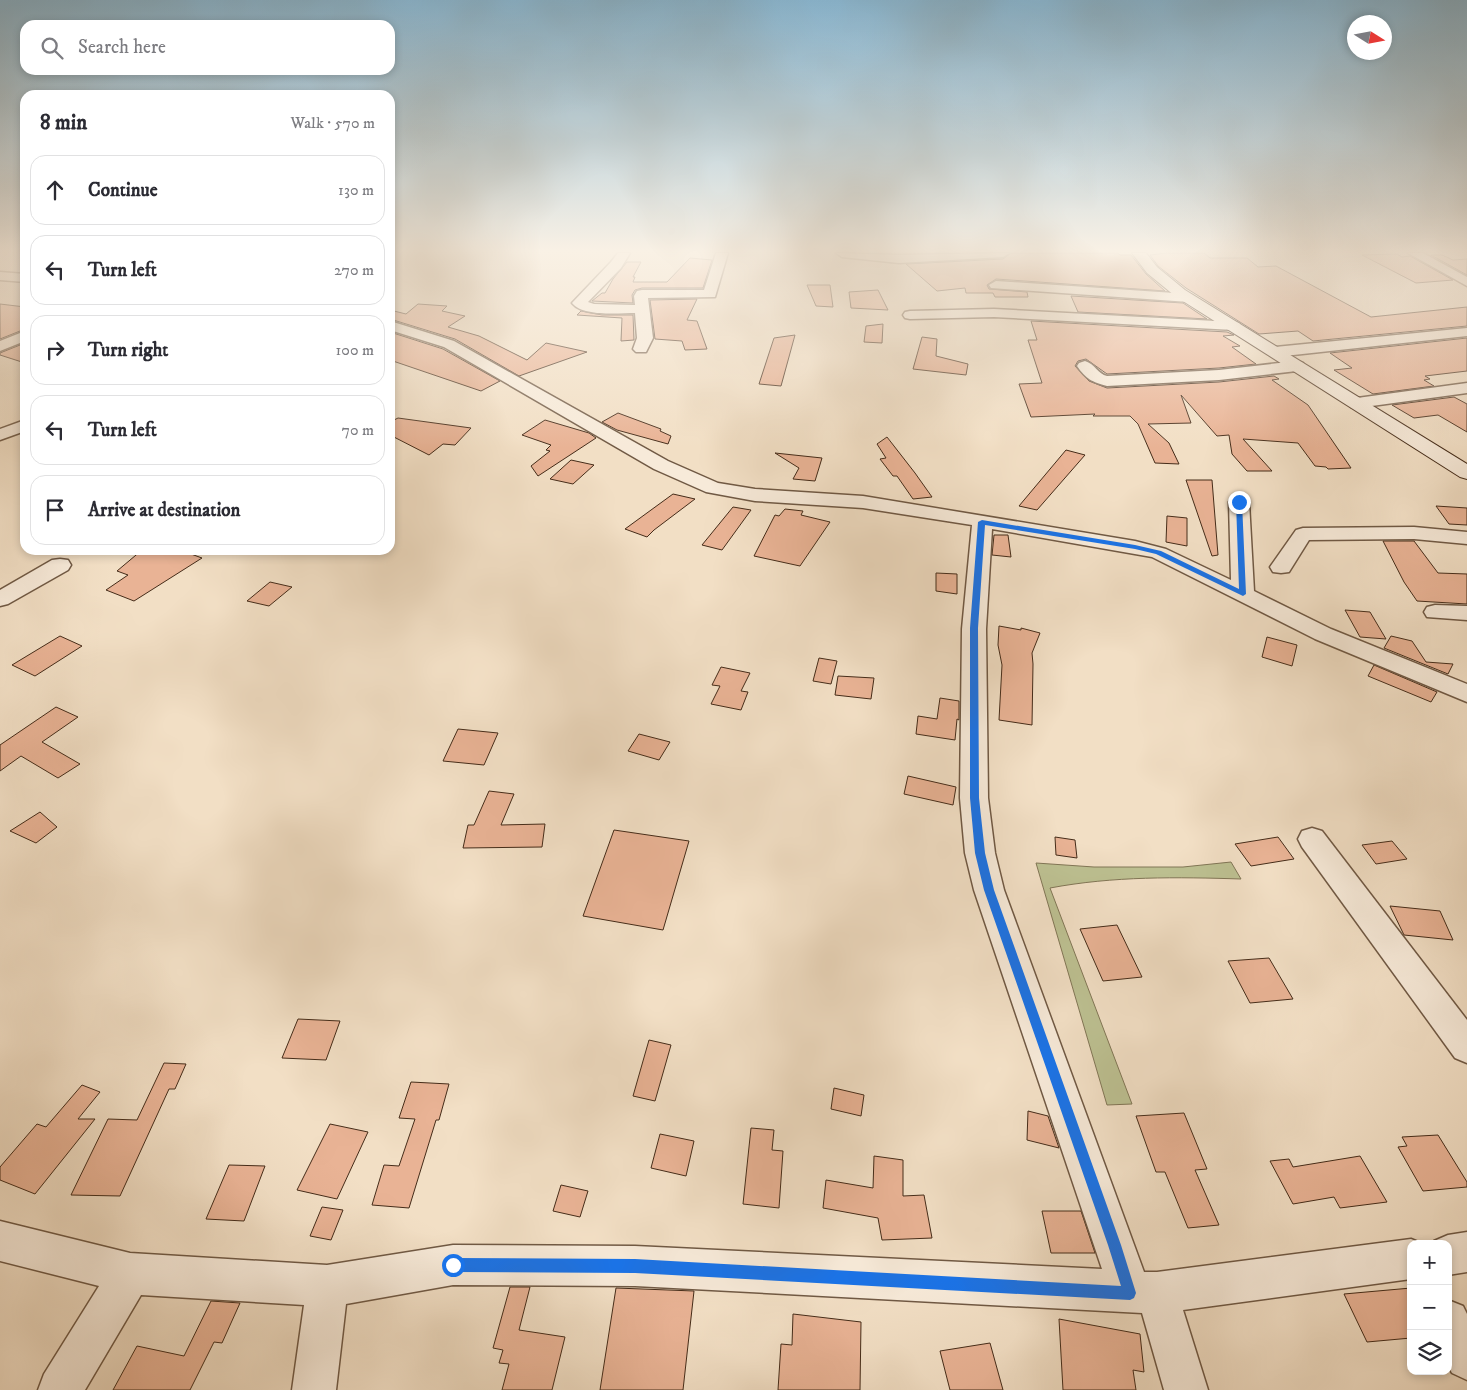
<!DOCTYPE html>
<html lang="en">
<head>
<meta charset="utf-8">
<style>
	:root { --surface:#fff; --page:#f7f7f7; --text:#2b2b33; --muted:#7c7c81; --line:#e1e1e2 }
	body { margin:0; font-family:"IM FELL DW Pica",serif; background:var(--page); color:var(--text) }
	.controls { position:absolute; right:15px; bottom:15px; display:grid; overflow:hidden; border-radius:10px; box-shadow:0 2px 8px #0003 }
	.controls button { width:45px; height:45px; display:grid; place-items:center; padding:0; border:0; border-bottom:1px solid var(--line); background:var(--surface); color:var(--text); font:25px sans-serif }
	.compass { position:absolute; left:1347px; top:15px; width:45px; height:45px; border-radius:50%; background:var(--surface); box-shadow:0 2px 8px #0003; rotate:101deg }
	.stop { position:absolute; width:15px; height:15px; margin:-11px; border:4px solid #1a73e8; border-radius:50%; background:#fff }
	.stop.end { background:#1a73e8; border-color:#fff; box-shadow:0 1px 5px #0008 }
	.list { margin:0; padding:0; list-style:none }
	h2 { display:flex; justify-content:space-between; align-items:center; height:65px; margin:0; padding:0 20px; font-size:21px }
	h2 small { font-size:16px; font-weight:400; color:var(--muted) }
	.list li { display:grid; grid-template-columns:32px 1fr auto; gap:15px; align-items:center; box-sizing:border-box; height:70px; margin:0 10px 10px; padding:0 10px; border:1px solid var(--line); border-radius:15px }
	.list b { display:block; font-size:19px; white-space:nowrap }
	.list em { font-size:16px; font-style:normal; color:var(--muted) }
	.icon { flex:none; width:28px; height:28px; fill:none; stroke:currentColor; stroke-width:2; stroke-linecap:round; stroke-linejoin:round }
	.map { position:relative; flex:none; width:1467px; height:1390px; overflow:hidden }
	.search { position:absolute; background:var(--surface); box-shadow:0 2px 8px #0003; left:20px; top:20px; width:375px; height:55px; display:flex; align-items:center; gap:12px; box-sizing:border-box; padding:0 18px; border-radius:15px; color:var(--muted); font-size:19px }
	.panel { position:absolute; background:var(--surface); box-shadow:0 2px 8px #0003; left:20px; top:90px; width:375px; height:465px; border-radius:15px }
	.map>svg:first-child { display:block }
	.green { fill:#bdc192; stroke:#817656 }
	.building { fill:#e9b395; stroke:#452c19 }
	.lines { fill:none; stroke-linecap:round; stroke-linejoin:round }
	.minor-casing { stroke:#705944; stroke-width:3 }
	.secondary-casing { stroke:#452c19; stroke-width:2 }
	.minor { fill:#f7ead9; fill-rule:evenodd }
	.secondary { fill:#f7ead9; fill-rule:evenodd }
	.route { fill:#1a73e8 }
</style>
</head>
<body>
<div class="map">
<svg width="1467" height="1390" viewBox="0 0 1467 1390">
	<rect width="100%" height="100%" fill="#f2dfc5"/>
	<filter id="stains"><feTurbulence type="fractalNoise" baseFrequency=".004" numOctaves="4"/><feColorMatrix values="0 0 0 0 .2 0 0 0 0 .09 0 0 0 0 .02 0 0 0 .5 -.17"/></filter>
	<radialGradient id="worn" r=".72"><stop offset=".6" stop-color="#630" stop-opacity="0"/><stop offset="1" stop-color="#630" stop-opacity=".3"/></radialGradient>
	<path class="green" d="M1231,862l10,17c-64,-2 -127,-3 -191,9l82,216 -25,1 -71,-242 58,4h89z"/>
	<g class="building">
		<path d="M1011,253h107l2,2h11l15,19 19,17 -169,-12 -9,6 2,4 38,3 1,5h-33l-2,-4h-27l-1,-5 -28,3 -31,-27 97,-5z"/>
		<path d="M1167,253h37l6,5h37l11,9 18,-1 95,51 96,-10v19l-154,15 -15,-10 -39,3 -73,-46 -28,-22 -8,-11z"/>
		<path d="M1397,254l5,3 8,-1 43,24 -37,3 -54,-28z"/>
		<path d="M1431,255h11l11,5 14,-1v16z"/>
		<path d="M690,258l22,2 -9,28h-61l-7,2 -3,5 1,8 -41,-2 10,-8h3l8,-14 14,-17h14l-8,15h2l-2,5h34z"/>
		<path d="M807,285h23l3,22 -17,-1z"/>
		<path d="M878,290l10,20 -37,-2 -2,-16z"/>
		<path d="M1071,296l112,7 24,16 -129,-7z"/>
		<path d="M697,299l-10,21 10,1 10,28 -22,1 -3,-9 -27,-2 -5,-39z"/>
		<path d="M0,304l25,3v22l-25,10z"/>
		<path d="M418,304l29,2 -5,5 23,5 -17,11 31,9 48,24 19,-17 41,9 -68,24 -64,-37 -65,-20v-9l16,4z"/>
		<path d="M581,311l21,4h31l1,25 -13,1 1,-23 -45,-3z"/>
		<path d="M1031,321l196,11 7,3 -11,1 17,10 -8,1 24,17 -37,4 -112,6 -21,-15 -8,2 -3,5 14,15 18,7 112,-6 55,-6 5,3 -7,1 36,25 43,63 -23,1 -2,-2 -11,-1 -17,-23 -55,-4 29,32h-25l-15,-17 -3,-19 -12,1 -36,-41 10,28 -43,1 21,19 10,21 -24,-1 -17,-39 -8,-8h-37l2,-2 -64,3 -12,-33 23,-1 -14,-43h9z"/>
		<path d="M883,324l-1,19 -18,-1 2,-16z"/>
		<path d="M390,332l53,17 57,32 -19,10 -91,-31z"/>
		<path d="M795,335l-14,51 -22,-2 15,-46z"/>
		<path d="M922,337l15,2 -1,17 32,8 -2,11 -53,-6z"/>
		<path d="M1467,338v33l-42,5 5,3 -6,1 10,6 -61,8 -39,-24 18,-2 -22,-15z"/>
		<path d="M25,343v20l-25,-8v-2z"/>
		<path d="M1454,397l13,7v28l-29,-17 -24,3 -22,-13z"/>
		<path d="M618,413l43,16 -1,2 11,5 -3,8 -51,-14 -15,-8z"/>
		<path d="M398,418l73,10 -16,17 -12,-1 -14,11 -39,-20v-13z"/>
		<path d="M545,420l44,13 7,5 -58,38 -7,-10 19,-15 -4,-1 5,-5 -29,-10z"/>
		<path d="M887,437l28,36 17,24 -19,2 -16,-23h-4l-13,-17 6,-1 -9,-14z"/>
		<path d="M1066,450l19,5 -48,55 -18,-4z"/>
		<path d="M775,453l47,5 -7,23 -22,-2 6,-11z"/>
		<path d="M571,460l23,5 -21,19 -23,-5z"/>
		<path d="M1186,480h26l6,75 -6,1z"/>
		<path d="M673,494l22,5 -41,31 -7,7 -22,-8z"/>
		<path d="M1436,506l31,2v17l-18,-1z"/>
		<path d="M733,507l18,3 -29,40 -20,-5z"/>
		<path d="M785,509l18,2 -2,4 29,7 -30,44 -46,-10 21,-41 4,1z"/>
		<path d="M1167,516l20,2v28l-21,-4z"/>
		<path d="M994,535h14l3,22 -19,-2z"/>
		<path d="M1383,541h31l24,32 29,1v30l-50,-3 -13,-19z"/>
		<path d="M142,550l32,4 6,-4 22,8 -68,43 -28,-11 22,-15 -11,-4z"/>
		<path d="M936,573l21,1v20l-21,-3z"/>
		<path d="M270,582l22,5 -23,19 -22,-5z"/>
		<path d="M1345,610l25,2 16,27 -26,-2z"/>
		<path d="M999,626l22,4v-2l19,5 -8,20 1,11 -1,61 -33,-5 3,-55 -4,-20z"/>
		<path d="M60,636l22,10 -47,30 -23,-11z"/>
		<path d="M1391,636l21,5 14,21 27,2 -5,10 -64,-26z"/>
		<path d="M1267,637l30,8 -5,21 -30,-9z"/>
		<path d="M819,658l18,3 -6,23 -18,-3z"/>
		<path d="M1374,665l63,27 -6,10 -63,-26z"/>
		<path d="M721,667l29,6 -9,18 7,1 -7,18 -30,-6 9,-18 -8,-1z"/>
		<path d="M838,676l36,2 -3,21 -36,-4z"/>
		<path d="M940,698l19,3v19l-2,-1 -2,21 -39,-6 2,-18 19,3z"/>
		<path d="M56,707l22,10 -36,25 38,22 -22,14 -37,-22 -21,15v-26z"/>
		<path d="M458,729l40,4 -14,32 -41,-4z"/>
		<path d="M639,734l31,8 -11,18 -31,-9z"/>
		<path d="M908,776l48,11 -3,18 -49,-11z"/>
		<path d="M489,791l25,3 -13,31 44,-1 -3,23 -79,1 5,-23h6z"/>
		<path d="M40,812l17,15 -21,16 -26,-12z"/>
		<path d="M614,830l75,11 -26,89 -80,-14z"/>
		<path d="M1055,837l20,3 2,18 -21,-3z"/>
		<path d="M1278,837l16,22 -43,7 -16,-22z"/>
		<path d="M1392,841l15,18 -31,5 -14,-19z"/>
		<path d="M1390,906l50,5 13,29 -49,-5z"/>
		<path d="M1117,925l25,52 -39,4 -23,-52z"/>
		<path d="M1269,958l24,41 -43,4 -22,-42z"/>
		<path d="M298,1019l42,2 -14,39 -44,-2z"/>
		<path d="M649,1040l22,5 -16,56 -22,-5z"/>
		<path d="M164,1063l22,1 -11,25h-6l-49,107 -49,-1 37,-76 29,1z"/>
		<path d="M411,1082l38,2 -10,36h-3l-27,88 -37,-3 12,-40 15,1 16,-47 -16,-1z"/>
		<path d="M82,1085l18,7 -22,27h17l-60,75 -35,-14v-13l37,-43 9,3z"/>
		<path d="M834,1088l30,7 -3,21 -30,-7z"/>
		<path d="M1028,1111l20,5 11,32 -32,-8z"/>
		<path d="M1184,1113l23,56 -12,1 24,55 -31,3 -23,-56h-9l-20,-56z"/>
		<path d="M330,1124l38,8 -31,67 -40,-9z"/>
		<path d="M751,1128l23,2 -2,20 11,1 -4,57 -36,-4z"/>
		<path d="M660,1134l34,7 -8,35 -35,-8z"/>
		<path d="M1438,1135l29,47v5l-44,4 -25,-44 9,-1 -5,-9z"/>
		<path d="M874,1156l29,4v36l21,-1 8,43 -50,2 -4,-22 -55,-10 3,-28 47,8z"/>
		<path d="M1360,1156l27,46 -47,6 -6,-11 -41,7 -23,-43 19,-2 4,8z"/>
		<path d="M229,1165l36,1 -21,55 -38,-2z"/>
		<path d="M561,1185l27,6 -8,26 -27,-6z"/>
		<path d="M322,1207l21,3 -12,30 -21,-4z"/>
		<path d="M1042,1211h39l14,42h-44z"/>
		<path d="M510,1287h20l-11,43 46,7 -13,53h-50l7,-26 -10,-1 4,-13 -10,-2z"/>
		<path d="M616,1288l78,3 -11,99h-83z"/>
		<path d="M1411,1288v50l-44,4 -23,-48z"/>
		<path d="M211,1301l29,2 -18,40 -8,-1 -24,48h-77l24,-44 47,10z"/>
		<path d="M793,1314l68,8 -1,68h-82l3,-46 11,1z"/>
		<path d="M1059,1319l81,15 4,38 -11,-2 3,20h-73z"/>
		<path d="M990,1343l13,47h-53l-10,-39z"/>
	</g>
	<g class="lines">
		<defs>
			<g id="minor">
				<path d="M618,253h12l-9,15 -33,34 6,2 41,1 -1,-9 3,-5 5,-1h62l12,-37h12l-13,44 -67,1 5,40 -7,14h-10l-3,-3 4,-11 -2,-25c-16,0 -52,4 -63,-10l39,-41z"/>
				<path d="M836,253l63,2 110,-2 -6,4 -104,6 -57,-6z"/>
				<path d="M1408,253h15l44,24v9z"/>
				<path d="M0,272l25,2v8l-25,-2z"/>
				<path d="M996,281l193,13 7,4 -7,4 -198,-14 -2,-3z"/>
				<path d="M994,309l240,13 5,1 2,3 -2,3 -5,1 -240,-13 -84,2 -5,-1 -2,-3 2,-3 5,-1z"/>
				<path d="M390,321l64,20 214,120 50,22 37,6 108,7 272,45 31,8 65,31 -2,-78 3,-4 7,-2 7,2 3,4 5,89 77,38 136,55v18l-152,-63 -163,-82 -160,-28 -6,100 2,169 7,55 9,37 140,382h13l254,-33 12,5h-12v35l-228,31 25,80h-44l-22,-77 -507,-27 -182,-1 -107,19 -10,86h-44l12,-85 -163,-10 -56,95h-47l6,-16 55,-88 -99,-25v-40l130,32 197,12 126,-20 182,1 467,23 -128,-379 -9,-37 -5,-55 2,-169 10,-104 -109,-17 -108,-7 -49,-9 -52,-23 -210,-122 -54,-17z"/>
				<path d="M1467,328v8l-192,21 -5,-2 -3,-3 3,-3 5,-2z"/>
				<path d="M25,331v10l-25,10v-10z"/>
				<path d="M1085,361c10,3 13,13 22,15l112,-6 78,-9 6,2 2,3 -2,3 -6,2 -78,9 -112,6c-15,-4 -21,-7 -30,-20l2,-3z"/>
				<path d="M1467,383v10l-110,15 -6,-1 -2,-4 2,-4 6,-1z"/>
				<path d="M25,420v11l-25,9v-11z"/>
				<path d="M1414,527l53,5v12l-53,-5 -105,1 -20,32 -8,1 -8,-1 -3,-5 26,-37 7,-2z"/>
				<path d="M60,559l8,1 3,5 -3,5 -60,34 -8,2v-16l52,-30z"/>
				<path d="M1435,605l32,1v14l-40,-3 -3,-5 3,-5z"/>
				<path d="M1312,828l10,3 145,189v43l-12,-5 -153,-211 -4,-8 4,-8z"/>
				<path d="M1467,1232v40l-19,3v-31h-16l2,-3 14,-6z"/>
				<path d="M1448,1300l15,6 4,8v66l-15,-7 -4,-7z"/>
			</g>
			<path id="secondary" d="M1132,253h14l11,14 28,23 282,174v15l-7,-2 -285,-181 -28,-23z"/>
		</defs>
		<use href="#minor" class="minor-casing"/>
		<use href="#secondary" class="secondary-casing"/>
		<use href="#minor" class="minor"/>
		<use href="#secondary" class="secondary"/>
	</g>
	<linearGradient id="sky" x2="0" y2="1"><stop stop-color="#89b8d4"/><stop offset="0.56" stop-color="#f9f1e5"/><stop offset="1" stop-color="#f9f1e5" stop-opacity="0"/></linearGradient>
	<rect width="1467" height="448" fill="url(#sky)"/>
	<path class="route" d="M1239,500l3,2 4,92 -3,2 -87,-42 -21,-5 -150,-24 -7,103 1,170 6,55 9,37 127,355 15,48 -2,5 -4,2 -495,-27 -182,-1 -5,-2 -2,-5 2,-5 5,-2 182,1 486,27 -13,-41 -124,-355 -9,-37 -5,-55v-170l8,-106 4,-2 153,25 26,6 78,38 -3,-87z"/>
	<rect width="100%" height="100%" filter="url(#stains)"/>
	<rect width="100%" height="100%" fill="url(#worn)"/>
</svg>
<div class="controls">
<button>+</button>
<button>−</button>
<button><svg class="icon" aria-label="layers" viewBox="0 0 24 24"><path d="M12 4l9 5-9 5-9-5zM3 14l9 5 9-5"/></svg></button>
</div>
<svg class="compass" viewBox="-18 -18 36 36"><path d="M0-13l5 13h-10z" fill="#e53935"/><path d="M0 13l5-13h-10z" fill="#7c7c81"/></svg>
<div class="stop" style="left:453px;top:1265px"></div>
<div class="stop end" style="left:1239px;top:502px"></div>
<div class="search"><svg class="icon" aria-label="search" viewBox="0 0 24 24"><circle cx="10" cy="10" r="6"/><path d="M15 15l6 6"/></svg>Search here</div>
<section class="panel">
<h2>8 min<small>Walk · 570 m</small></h2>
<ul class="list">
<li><svg class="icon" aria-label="ahead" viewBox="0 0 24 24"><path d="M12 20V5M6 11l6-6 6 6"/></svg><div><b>Continue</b></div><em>130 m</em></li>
<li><svg class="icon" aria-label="left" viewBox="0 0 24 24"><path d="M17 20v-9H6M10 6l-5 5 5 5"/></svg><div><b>Turn left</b></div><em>270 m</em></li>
<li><svg class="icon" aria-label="right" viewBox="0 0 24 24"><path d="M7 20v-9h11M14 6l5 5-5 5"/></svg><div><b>Turn right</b></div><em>100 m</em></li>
<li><svg class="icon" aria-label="left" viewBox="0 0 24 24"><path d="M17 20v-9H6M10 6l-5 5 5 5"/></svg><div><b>Turn left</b></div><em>70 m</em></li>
<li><svg class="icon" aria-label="arrive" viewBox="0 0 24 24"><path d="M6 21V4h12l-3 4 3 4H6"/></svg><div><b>Arrive at destination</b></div></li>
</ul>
</section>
</div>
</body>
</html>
